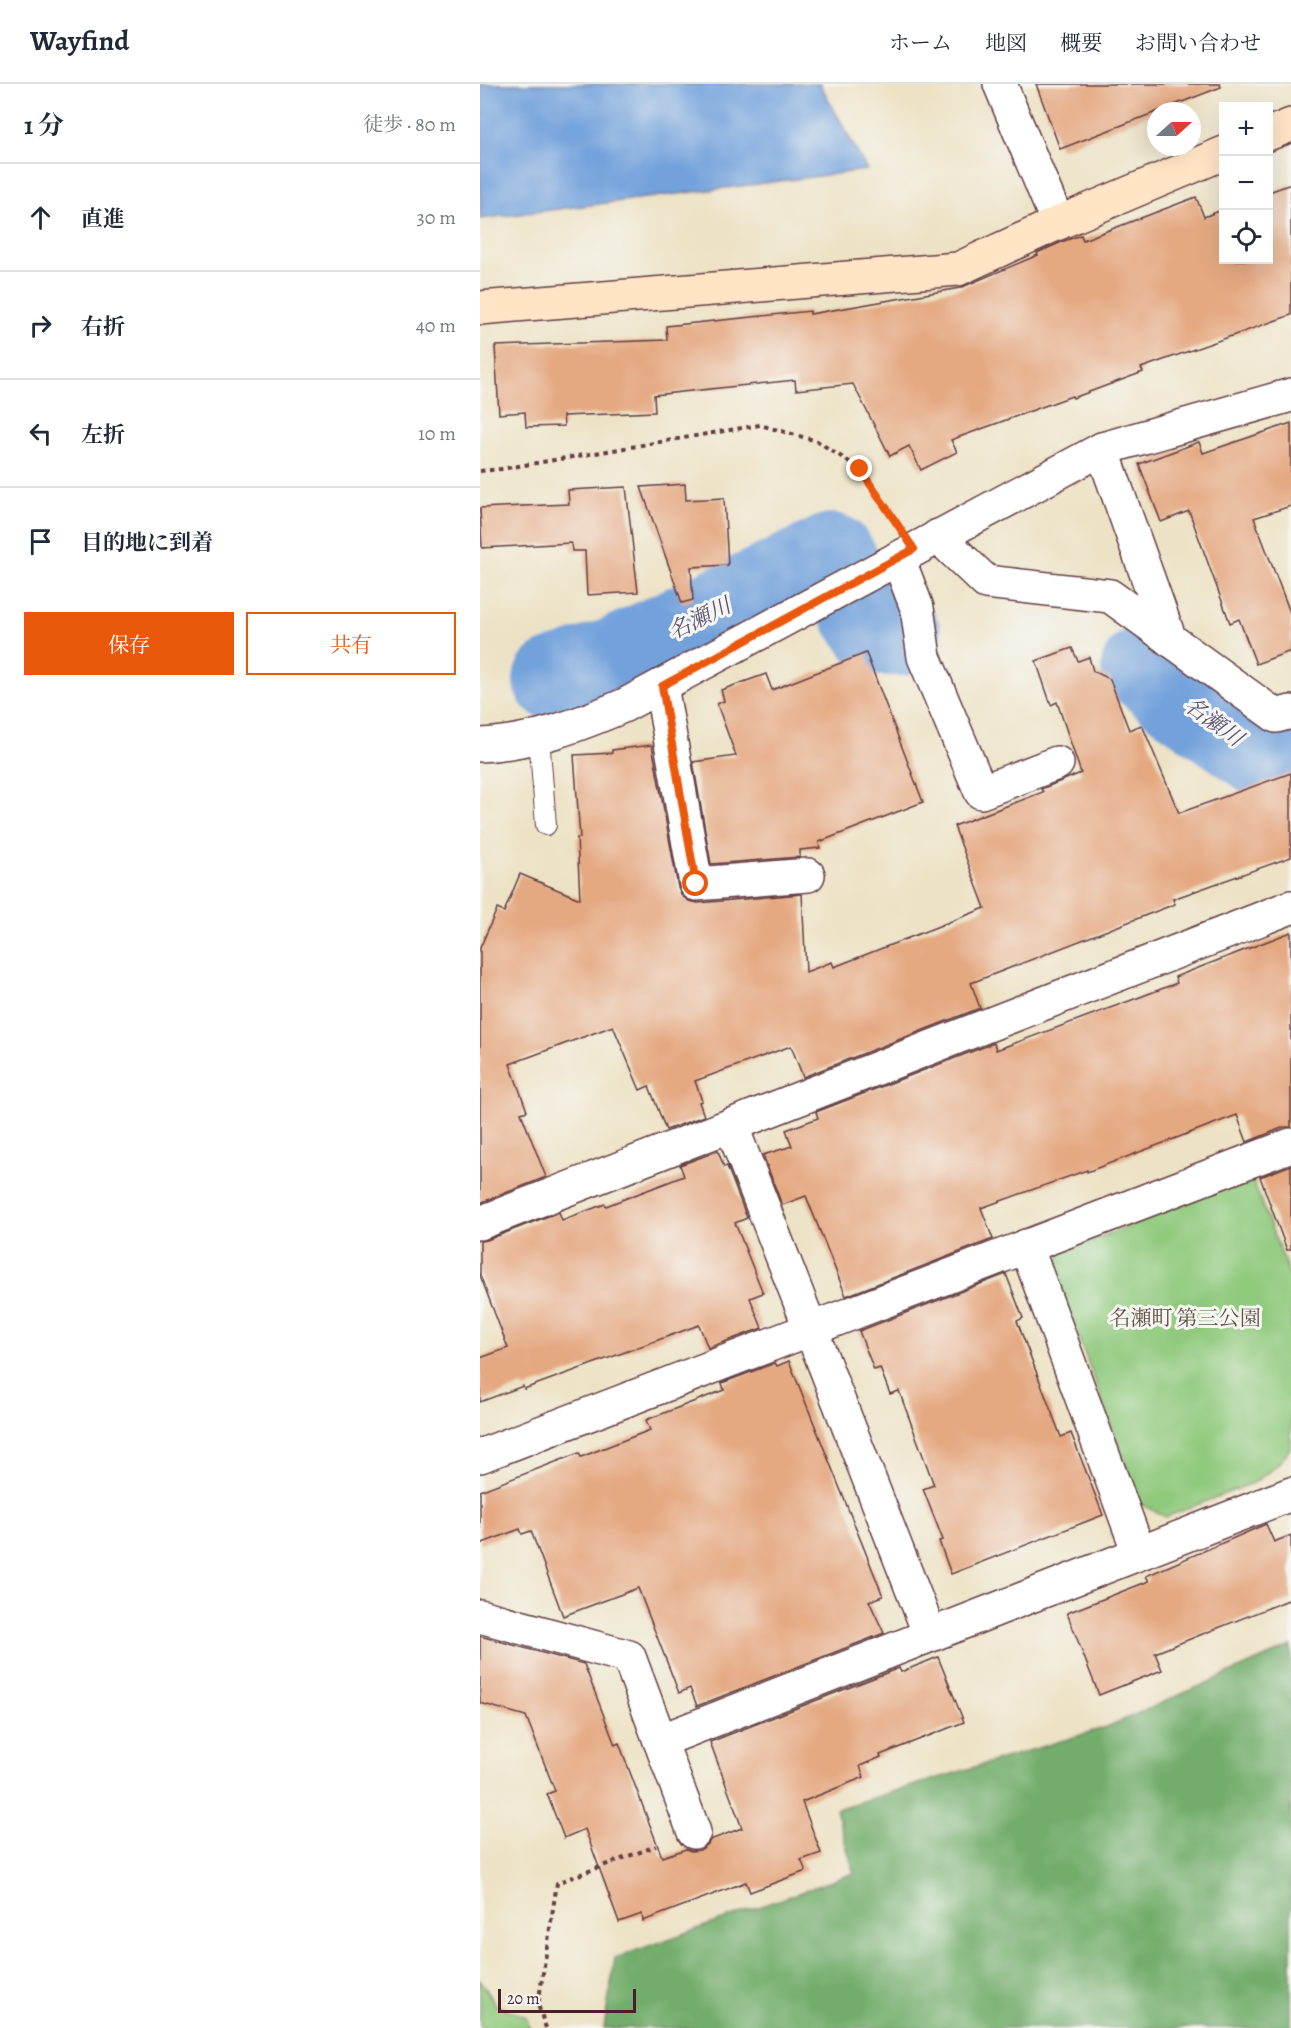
<!DOCTYPE html>
<html lang="ja">
<head>
<meta charset="utf-8">
<style>
	:root { --surface:#fff; --page:#f6f6f7; --text:#1f2937; --muted:#747a83; --line:#e0e1e3; --accent:#ea580c }
	body { margin:0; font-family:Alegreya,"Noto Serif JP",serif; background:var(--page); color:var(--text) }
	.controls { position:absolute; right:18px; top:18px; display:grid; overflow:hidden; border-radius:0px; box-shadow:0 6px 24px #0002 }
	.controls button { width:54px; height:54px; display:grid; place-items:center; padding:0; border:0; border-bottom:2px solid var(--line); background:var(--surface); color:var(--text); font:30px sans-serif }
	.compass { position:absolute; left:667px; top:18px; width:54px; height:54px; border-radius:50%; background:var(--surface); box-shadow:0 6px 24px #0002; rotate:69deg }
	.scale { position:absolute; left:18px; bottom:15px; width:138px; box-sizing:border-box; padding-left:6px; border:3px solid #4a1f2b; border-top:0; font-size:16px; line-height:21px; white-space:nowrap; color:#4a1f2b; -webkit-text-stroke:4px #f6f6f2; paint-order:stroke }
	.stop { position:absolute; width:18px; height:18px; margin:-14px; border:4px solid #ea580c; border-radius:50%; background:#fff }
	.stop.end { background:#ea580c; border-color:#fff; box-shadow:0 2px 6px #0008 }
	.list { margin:0; padding:0; list-style:none }
	h2 { display:flex; justify-content:space-between; align-items:center; height:78px; margin:0; padding:0 24px; font-size:26px }
	h2 small { font-size:20px; font-weight:400; color:var(--muted) }
	.list li { display:grid; grid-template-columns:39px 1fr auto; gap:18px; align-items:center; box-sizing:border-box; height:108px; padding:0 24px; border-top:2px solid var(--line) }
	.list b { display:block; font-size:22px; white-space:nowrap }
	.list em { font-size:20px; font-style:normal; color:var(--muted) }
	.actions { display:flex; gap:12px; padding:18px 24px }
	.actions a { flex:1; padding:14px 0; border:2px solid var(--accent); border-radius:0px; text-align:center; font-size:21px; color:var(--accent) }
	.actions .main { background:var(--accent); color:#fff }
	.icon { flex:none; width:33px; height:33px; fill:none; stroke:currentColor; stroke-width:2; stroke-linecap:round; stroke-linejoin:round }
	.map { position:relative; flex:none; width:811px; height:1944px; overflow:hidden }
	header { display:flex; align-items:center; gap:36px; box-sizing:border-box; height:84px; padding:0 30px; background:var(--surface); border-bottom:2px solid var(--line) }
	header strong { font-size:28px }
	nav { display:flex; gap:33px; margin-inline-start:auto; font-size:21px }
	main { display:flex }
	aside { flex:1; background:var(--surface) }
	.map>svg:first-child { display:block }
	.green { fill:#8fc97c; stroke:#6c7454; stroke-width:1.5 }
	.forest { fill:#73ad6c; stroke:#5e664c; stroke-width:1.5 }
	.water { fill:#72a1db; stroke:#5e6083; stroke-width:1.5 }
	.lines { fill:none; stroke-linecap:round; stroke-linejoin:round }
	.river { stroke:#72a1db; stroke-width:82 }
	.building { fill:#e5a982 }
	.lane-casing { stroke:#623c42; stroke-width:22 }
	.street-casing { stroke:#623c42; stroke-width:36 }
	.secondary-casing { stroke:#623c42; stroke-width:36 }
	.path { stroke:#623c42; stroke-width:4; stroke-dasharray:4.5 4.5; stroke-linecap:butt }
	.lane { stroke:#fff; stroke-width:20 }
	.street { stroke:#fff; stroke-width:33 }
	.secondary { stroke:#ffe4c6; stroke-width:33 }
	.route { stroke:#ea580c; stroke-width:8 }
	.labels { text-anchor:middle; stroke-width:6; stroke-linejoin:round; paint-order:stroke }
	.park-label { font-size:21px; fill:#5f5243; stroke:#f6f6f2 }
	.water-label { font-size:22px; font-style:italic; fill:#5a5371; stroke:#f6f6f2 }
</style>
</head>
<body>
<header>
<strong>Wayfind</strong>
<nav><a>ホーム</a><a>地図</a><a>概要</a><a>お問い合わせ</a></nav>
</header>
<main>
<aside>
<h2>1 分<small>徒歩 · 80 m</small></h2>
<ul class="list">
<li><svg class="icon" aria-label="ahead" viewBox="0 0 24 24"><path d="M12 20V5M6 11l6-6 6 6"/></svg><div><b>直進</b></div><em>30 m</em></li>
<li><svg class="icon" aria-label="right" viewBox="0 0 24 24"><path d="M7 20v-9h11M14 6l5 5-5 5"/></svg><div><b>右折</b></div><em>40 m</em></li>
<li><svg class="icon" aria-label="left" viewBox="0 0 24 24"><path d="M17 20v-9H6M10 6l-5 5 5 5"/></svg><div><b>左折</b></div><em>10 m</em></li>
<li><svg class="icon" aria-label="arrive" viewBox="0 0 24 24"><path d="M6 21V4h12l-3 4 3 4H6"/></svg><div><b>目的地に到着</b></div></li>
</ul>
<div class="actions"><a class="main">保存</a><a>共有</a></div>
</aside>
<div class="map">
<svg width="811" height="1944" viewBox="0 0 811 1944">
	<rect width="100%" height="100%" fill="#f6f6f2"/>
	<filter id="ink" filterUnits="userSpaceOnUse"><feTurbulence type="fractalNoise" baseFrequency=".0167" numOctaves="2"/><feDisplacementMap in="SourceGraphic" scale="12" xChannelSelector="R" yChannelSelector="G"/><feConvolveMatrix kernelMatrix="1 2 1 2 8 2 1 2 1" color-interpolation-filters="sRGB"/></filter>
	<filter id="wash" filterUnits="userSpaceOnUse"><feTurbulence type="fractalNoise" baseFrequency=".008" numOctaves="4" result="noise"/><feDisplacementMap in="SourceGraphic" scale="24" xChannelSelector="R" yChannelSelector="G"/><feGaussianBlur stdDeviation="1.35" result="paint"/><feColorMatrix in="noise" values="0 0 0 0 0 0 0 0 0 0 0 0 0 0 0 0 0 1.4 0 .05"/><feComposite in="paint" operator="in"/></filter>
	<g filter="url(#wash)">
		<rect width="100%" height="100%" fill="#ede2c5"/>
		<g class="green">
			<path d="M771,1092l40,103v168l-13,17 -23,18 -89,35 -26,-13 -86,-234 7,-17z"/>
			<path d="M0,1896l16,25 30,12 4,11h-50z"/>
		</g>
		<path class="forest" d="M811,1562v382h-687l11,-70 239,-85 -18,-64 271,-82z"/>
		<path class="water" d="M0,0h340l47,86 -387,49z"/>
		<g class="lines">
			<g class="river">
				<path d="M381,528l17,23h22"/>
				<path d="M662,583l35,30 85,59 29,-7"/>
				<path d="M74,596l59,-21 219,-105 6,8"/>
			</g>
		</g>
		<g id="blocks">
			<g class="building">
				<path d="M556,0h184l1,3 -161,62z"/>
				<path d="M811,100v131l-150,53 2,4 -70,26 -1,-2 -121,44 6,12 -36,18 -12,-24 -19,10 -37,-72 -57,6 -1,-10 -141,15 1,17 -92,4 1,10 -38,1 -1,-15 -26,2 -4,-68 172,-6 -1,-14 144,-15v3l150,-26 78,-33 -1,-2 27,-12 17,-6 2,5 113,-43 8,20 20,-8v51h45v-68z"/>
				<path d="M811,339v83l-37,12 37,97v36l-35,13 -17,-45 -9,4 -41,-112 -28,11 -22,-58 60,-22 4,11z"/>
				<path d="M205,400l1,16 38,-2 4,67 -37,2 2,33 -11,3 -41,-116z"/>
				<path d="M146,403l12,105 -51,3 -2,-44h-13l-1,-8 -89,5 -2,-40 89,-4 -1,-14z"/>
				<path d="M592,564l6,13 11,-4 4,14 17,8 19,51 13,-5 37,88 112,-40v84l-118,42 2,5 -204,79 9,25 -177,69 -12,-31 -96,35 7,20 -3,1 5,14 -38,14 -17,-44 -9,4 -27,-64 -103,38 17,47 -6,2 25,64 -66,26v-255l17,-39 7,3 16,-38 60,25 -3,-61h3l-6,-83 38,-2v-3l40,-5 26,142 4,9 7,5 9,2 104,-9 4,78 26,-10 2,5 151,-59 -31,-82 89,-34 -2,-3 40,-16 -24,-71 -6,3 -15,-44z"/>
				<path d="M386,569l57,149 -104,40 1,6 -20,2v7l-89,7 -18,-102 43,-6 -19,-52 7,-3 -3,-11 45,-16 6,16z"/>
				<path d="M811,848v195h-7l-37,15 -10,-27 -150,57v-2l-106,38 12,31 -147,57 -40,-100 -24,9 -19,-50 29,-9 -6,-16 32,-12 -2,-6 178,-69 2,7 144,-53 37,-14 -2,-6z"/>
				<path d="M238,1067l6,16 3,-1 20,52 -12,5 28,70 -13,5 12,30 -54,20 -9,-23 -175,64 -1,-3 -43,16v-44l28,-10 -28,-73v-34l7,-1 72,-28 3,8 43,-16 1,2 78,-30 -4,-11z"/>
				<path d="M811,1081v84l-4,1 -27,-73z"/>
				<path d="M526,1190l17,44 -6,3 44,116 10,-4 32,82 -152,59 -12,-33 4,-1 -20,-51 11,-4 -35,-94 -9,3 -10,-26 -6,2 -15,-39z"/>
				<path d="M309,1277l94,235 -14,5 15,32 -187,73 -7,-18 -11,5 -41,-105 -75,28 -32,-85 -9,3 -2,-5 -40,15v-53l99,-38 2,4 69,-27 -4,-10 78,-30 -2,-7 53,-20 2,3z"/>
				<path d="M786,1440l8,18 17,-7v64l-136,54 7,17 -63,25 -32,-82 82,-32 -3,-5z"/>
				<path d="M0,1552l104,28 31,81 4,-2 43,114 24,-8 5,2 9,-1 8,-6 2,-4 32,-12 -32,-86 189,-74 2,4 37,-15 26,65 -84,33 1,2 -21,9 4,11 -62,25 19,51 -20,7 5,11 -56,21 -4,-10 -103,39 -1,-7 -23,8 -34,-93 -21,9 -17,-44 8,-3 -29,-75 -46,-13z"/>
			</g>
		</g>
	</g>
	<g filter="url(#ink)">
		<use href="#blocks" fill-opacity="0" stroke="#623c42" stroke-width="1.5"/>
		<g class="lines">
			<defs>
				<path id="lane" d="M59,653l7,88"/>
				<g id="street">
					<path d="M520,0l58,139"/>
					<path d="M622,365l68,191"/>
					<path d="M458,452l48,46 124,14 166,120 15,-4"/>
					<path d="M418,474l19,50 7,49 57,135 76,-29"/>
					<path d="M181,602l35,198 112,-9"/>
					<path d="M0,661c51,-2 99,-20 145,-40l477,-256 189,-54"/>
					<path d="M251,1041l199,510"/>
					<path d="M0,1139l811,-316"/>
					<path d="M546,1162l113,307"/>
					<path d="M0,1372l811,-311"/>
					<path d="M0,1532l149,41 65,175"/>
					<path d="M180,1657l631,-247"/>
				</g>
				<g id="secondary">
					<path d="M788,50l23,-9"/>
					<path d="M0,224l478,-39 100,-46 166,-70"/>
				</g>
			</defs>
			<use href="#lane" class="lane-casing"/>
			<use href="#street" class="street-casing"/>
			<use href="#secondary" class="secondary-casing"/>
			<g class="path">
				<path d="M0,387l21,-2 259,-44 57,16 43,28 32,47"/>
				<path d="M66,1944l-8,-23 19,-122 99,-37"/>
			</g>
			<use href="#lane" class="lane"/>
			<use href="#street" class="street"/>
			<use href="#secondary" class="secondary"/>
		</g>
	</g>
	<g class="lines" filter="url(#ink)">
		<path class="route" d="M216,800l-34,-198 252,-137 -54,-80"/>
	</g>
	<g class="labels">
		<g class="park-label">
			<text x="705" y="1241">名瀬町 第三公園</text>
		</g>
		<g class="water-label">
			<text transform="translate(219 534) rotate(-26)" y="8">名瀬川</text>
			<text transform="translate(734 637) rotate(36)" y="8">名瀬川</text>
		</g>
	</g>
</svg>
<div class="controls">
<button>+</button>
<button>−</button>
<button><svg class="icon" aria-label="locate" viewBox="0 0 24 24"><circle cx="12" cy="12" r="6"/><path d="M12 2v4M12 18v4M2 12h4M18 12h4"/></svg></button>
</div>
<svg class="compass" viewBox="-18 -18 36 36"><path d="M0-13l5 13h-10z" fill="#e53935"/><path d="M0 13l5-13h-10z" fill="#747a83"/></svg>
<div class="scale">20 m</div>
<div class="stop" style="left:216px;top:800px"></div>
<div class="stop end" style="left:380px;top:385px"></div>
</div>
</main>
</body>
</html>
